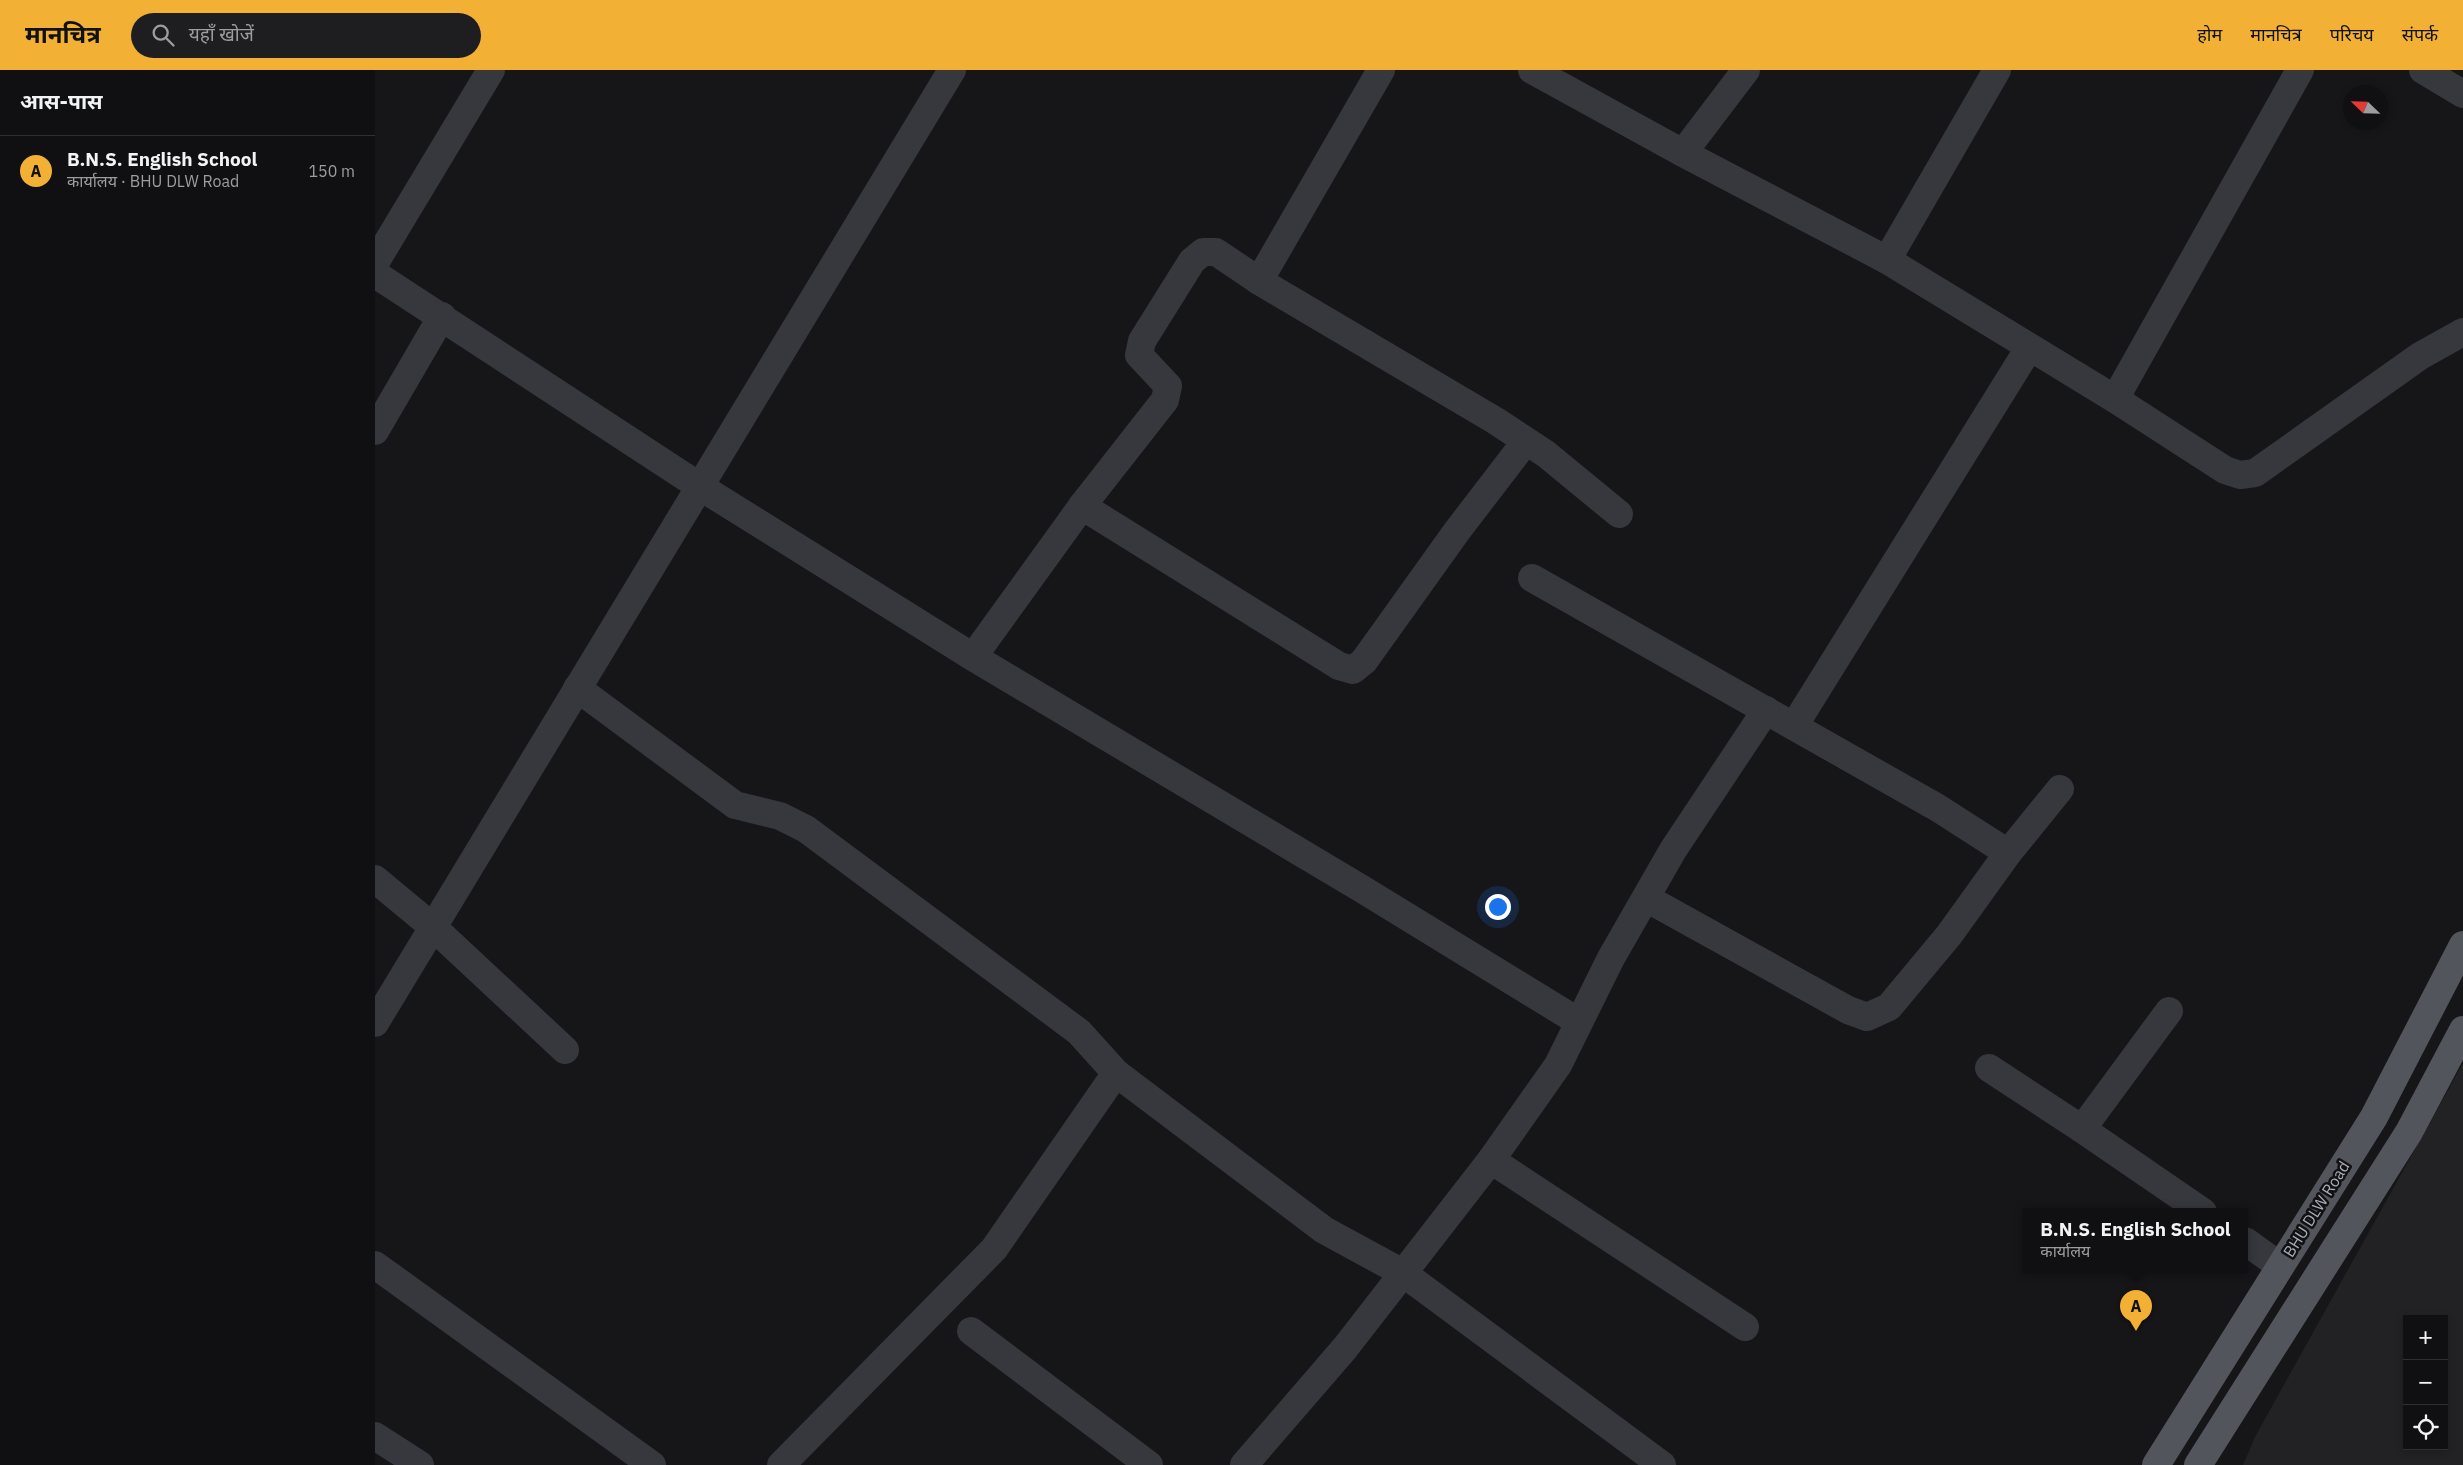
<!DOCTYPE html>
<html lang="hi">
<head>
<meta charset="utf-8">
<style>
	:root { --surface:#101012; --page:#1e1e20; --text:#f1f3f6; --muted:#9c9d9f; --line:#303032; --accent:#f2b134 }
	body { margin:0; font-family:"IBM Plex Sans","Noto Sans Devanagari",sans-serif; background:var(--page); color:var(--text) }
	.controls { position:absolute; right:15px; bottom:15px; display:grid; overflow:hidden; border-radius:0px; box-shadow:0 2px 8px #0003 }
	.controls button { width:45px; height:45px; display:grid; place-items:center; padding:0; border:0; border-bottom:1px solid var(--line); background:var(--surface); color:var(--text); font:25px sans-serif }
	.compass { position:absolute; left:1968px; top:15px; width:45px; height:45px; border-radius:50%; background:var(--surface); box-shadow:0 2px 8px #0003; rotate:293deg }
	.you { position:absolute; left:1122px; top:836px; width:18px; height:18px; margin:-12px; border:4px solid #fff; border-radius:50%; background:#1a73e8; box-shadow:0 0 0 8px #1a73e833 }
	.badge { display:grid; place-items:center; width:32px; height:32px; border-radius:50%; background:var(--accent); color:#111; font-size:16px; font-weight:700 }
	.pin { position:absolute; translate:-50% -41px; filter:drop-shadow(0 1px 2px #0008) }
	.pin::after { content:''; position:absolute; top:26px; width:18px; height:15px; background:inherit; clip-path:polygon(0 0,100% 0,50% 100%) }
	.popup { position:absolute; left:1648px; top:1138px; width:225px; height:65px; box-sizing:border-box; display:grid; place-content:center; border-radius:0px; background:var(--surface); filter:drop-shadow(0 1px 4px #0005); font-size:16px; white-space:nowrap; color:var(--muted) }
	.popup b { font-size:19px; color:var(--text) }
	.popup::after { content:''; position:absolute; left:50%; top:100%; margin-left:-10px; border:10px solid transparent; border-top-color:var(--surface) }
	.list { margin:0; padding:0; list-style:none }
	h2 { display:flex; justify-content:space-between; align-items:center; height:65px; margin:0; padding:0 20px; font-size:21px }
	h2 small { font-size:16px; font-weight:400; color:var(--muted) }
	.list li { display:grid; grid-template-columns:32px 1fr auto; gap:15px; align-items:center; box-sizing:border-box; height:70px; padding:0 20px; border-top:1px solid var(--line) }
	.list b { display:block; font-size:19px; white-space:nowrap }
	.list p { margin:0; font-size:16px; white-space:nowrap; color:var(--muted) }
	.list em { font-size:16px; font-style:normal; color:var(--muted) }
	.icon { flex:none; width:28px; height:28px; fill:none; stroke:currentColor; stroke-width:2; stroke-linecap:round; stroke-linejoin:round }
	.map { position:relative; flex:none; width:2088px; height:1395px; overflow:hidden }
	header { display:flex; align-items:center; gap:30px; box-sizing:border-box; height:70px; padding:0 25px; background:var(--accent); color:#111 }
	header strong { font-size:24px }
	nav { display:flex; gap:28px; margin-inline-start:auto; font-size:18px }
	.search { width:350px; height:45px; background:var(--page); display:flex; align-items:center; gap:12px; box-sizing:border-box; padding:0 18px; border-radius:28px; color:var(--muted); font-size:19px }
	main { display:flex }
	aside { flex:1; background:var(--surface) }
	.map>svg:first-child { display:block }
	.built { fill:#222225; fill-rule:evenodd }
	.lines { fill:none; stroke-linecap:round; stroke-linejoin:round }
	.minor { stroke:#37383d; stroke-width:28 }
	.primary { stroke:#53555c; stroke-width:28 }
	.labels { text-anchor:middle; stroke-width:5; stroke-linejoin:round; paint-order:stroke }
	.street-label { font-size:16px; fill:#a8adb8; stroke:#111113 }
</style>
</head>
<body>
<header>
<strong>मानचित्र</strong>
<div class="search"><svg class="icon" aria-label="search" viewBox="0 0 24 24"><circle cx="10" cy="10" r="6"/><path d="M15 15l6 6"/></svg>यहाँ खोजें</div>
<nav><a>होम</a><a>मानचित्र</a><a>परिचय</a><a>संपर्क</a></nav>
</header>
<main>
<aside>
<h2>आस-पास<small></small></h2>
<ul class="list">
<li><span class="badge">A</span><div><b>B.N.S. English School</b><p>कार्यालय · BHU DLW Road</p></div><em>150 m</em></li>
</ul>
</aside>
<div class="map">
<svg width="2088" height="1395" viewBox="0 0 2088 1395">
	<rect width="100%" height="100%" fill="#161618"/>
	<path class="built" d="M2088,993v402h-220l13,-30zM2032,1249h37v127h-37z"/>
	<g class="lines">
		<g class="minor">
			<path d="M1157,0l151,83 204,107 228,139 185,-329"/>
			<path d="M2048,0l40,24"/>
			<path d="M1308,83l63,-83"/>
			<path d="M1512,190l110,-190"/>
			<path d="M0,193l116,-193"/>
			<path d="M0,204l324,212 274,171 389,232 217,133"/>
			<path d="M884,211l237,140 50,33 73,60"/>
			<path d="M1740,329l110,71 15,5 15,-2 165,-117 43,-24"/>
			<path d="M0,361l67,-115"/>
			<path d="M707,436l257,160 14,4 11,-9 93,-130 69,-90"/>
			<path d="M1157,508l406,230 70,45"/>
			<path d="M598,587l109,-151 83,-106 3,-14 -29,-31 3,-14 50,-80 11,-9h13l43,29 122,-211"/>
			<path d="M202,618l158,117 45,11 26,13 273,203 37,41 208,157 79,43 259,192"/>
			<path d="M1419,656l235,-378"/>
			<path d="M0,809l59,49 131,122"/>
			<path d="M1271,828l202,112 19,7 22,-10 60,-72 59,-82 52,-64"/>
			<path d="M0,953l577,-953"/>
			<path d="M1614,998l93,61 121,83"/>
			<path d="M1707,1059l87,-118"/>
			<path d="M1116,1090l254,167"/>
			<path d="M1870,1171l35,25"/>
			<path d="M0,1195l277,200"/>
			<path d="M596,1261l178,134"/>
			<path d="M0,1366l45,29"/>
			<path d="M406,1395l213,-216 122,-176"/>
			<path d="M869,1395l101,-117 146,-188 67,-95 53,-107 62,-108 93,-140"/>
		</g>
		<g class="primary">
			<path d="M1781,1395l218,-348 89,-172"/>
			<path d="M1823,1395l211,-333 54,-102"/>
		</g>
	</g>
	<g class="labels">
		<g class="street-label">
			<text transform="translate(1941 1139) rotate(-58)" y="6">BHU DLW Road</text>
		</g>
	</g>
</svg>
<div class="controls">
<button>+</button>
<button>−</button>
<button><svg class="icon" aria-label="locate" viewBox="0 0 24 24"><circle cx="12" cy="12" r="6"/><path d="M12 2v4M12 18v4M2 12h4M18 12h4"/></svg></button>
</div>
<svg class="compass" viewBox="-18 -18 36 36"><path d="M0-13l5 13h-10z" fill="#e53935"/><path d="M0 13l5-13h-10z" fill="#9c9d9f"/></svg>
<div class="you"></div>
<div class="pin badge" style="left:1761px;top:1261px">A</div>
<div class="popup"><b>B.N.S. English School</b>कार्यालय</div>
</div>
</main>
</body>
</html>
